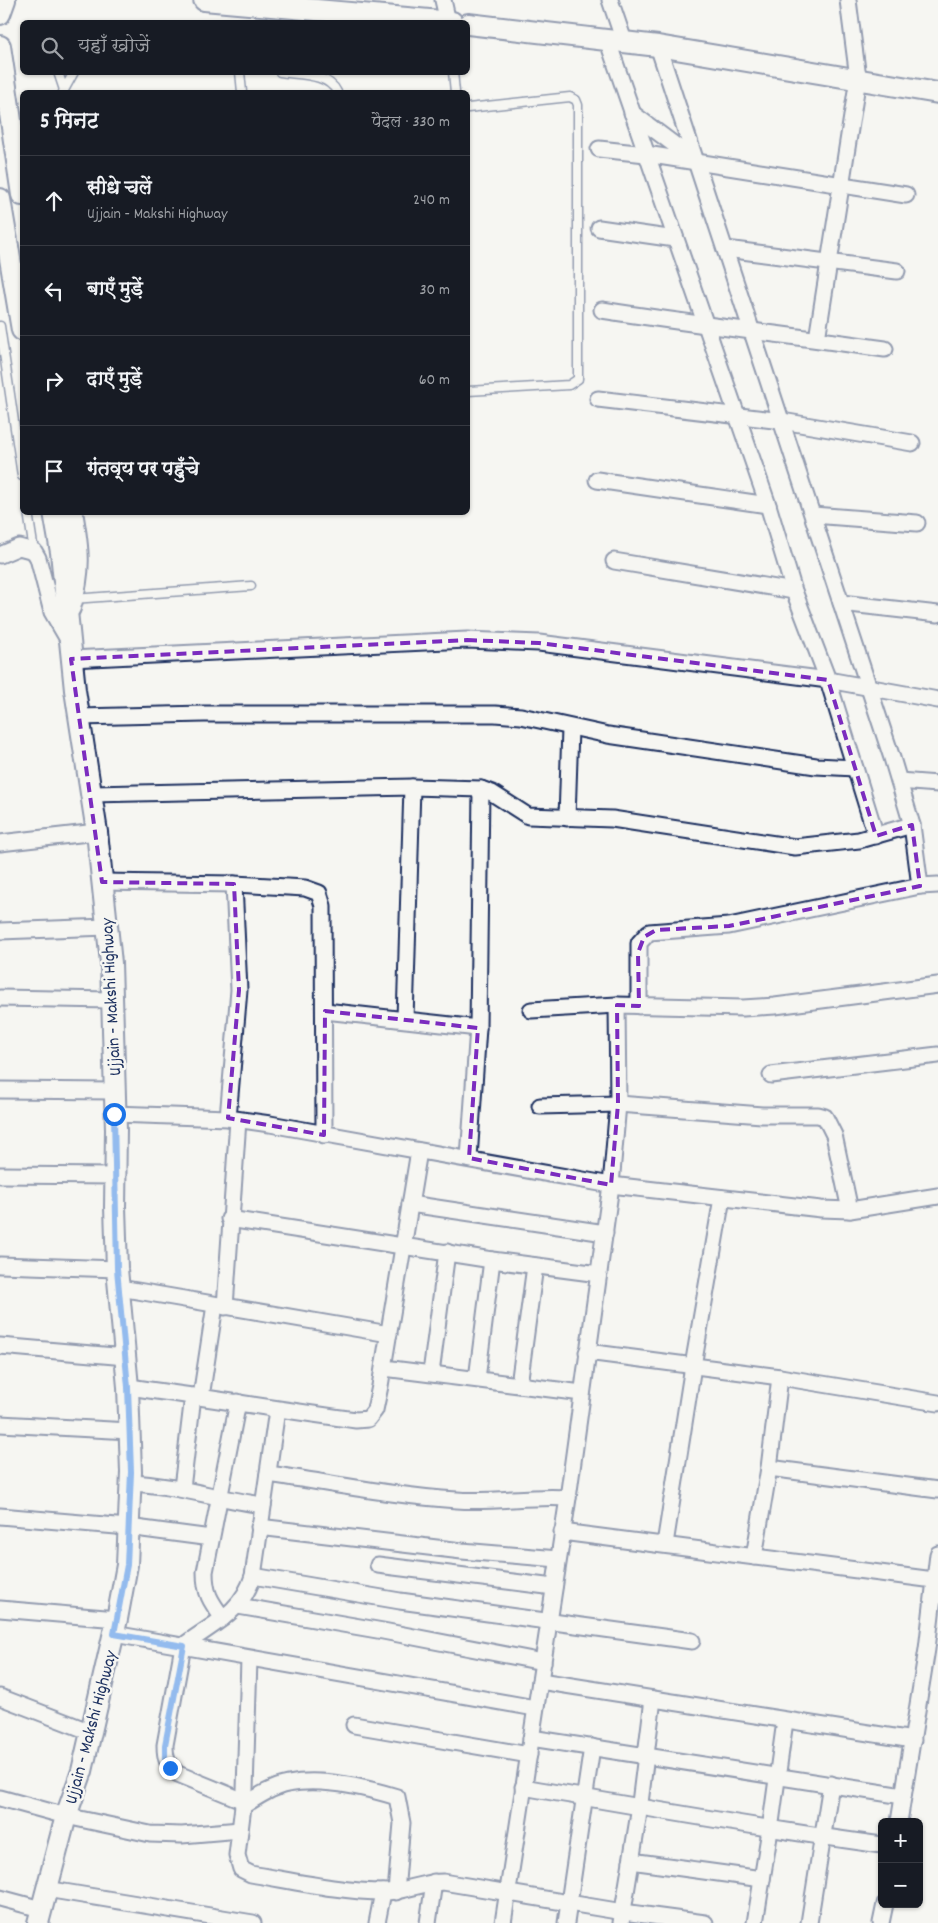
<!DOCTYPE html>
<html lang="hi">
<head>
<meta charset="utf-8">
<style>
	:root { --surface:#171b24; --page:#20242c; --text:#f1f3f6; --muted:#9ea1a6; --line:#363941 }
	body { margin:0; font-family:Dekko,"Playpen Sans Deva",sans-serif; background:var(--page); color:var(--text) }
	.controls { position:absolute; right:15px; bottom:15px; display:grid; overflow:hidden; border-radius:8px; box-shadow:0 1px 4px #0004 }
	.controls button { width:45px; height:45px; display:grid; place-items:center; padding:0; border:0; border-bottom:1px solid var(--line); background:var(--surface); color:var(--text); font:25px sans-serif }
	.stop { position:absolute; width:15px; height:15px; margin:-11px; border:4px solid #1a73e8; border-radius:50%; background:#fff }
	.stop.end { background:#1a73e8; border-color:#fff; box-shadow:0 1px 5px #0008 }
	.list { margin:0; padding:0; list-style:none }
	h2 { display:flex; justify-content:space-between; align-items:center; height:65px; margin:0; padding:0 20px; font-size:21px }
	h2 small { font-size:16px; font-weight:400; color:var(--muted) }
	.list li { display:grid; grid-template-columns:32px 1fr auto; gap:15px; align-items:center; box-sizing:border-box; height:90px; padding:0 20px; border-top:1px solid var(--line) }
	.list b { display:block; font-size:19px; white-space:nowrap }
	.list p { margin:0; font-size:16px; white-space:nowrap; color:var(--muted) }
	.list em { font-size:16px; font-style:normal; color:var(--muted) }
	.icon { flex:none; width:28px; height:28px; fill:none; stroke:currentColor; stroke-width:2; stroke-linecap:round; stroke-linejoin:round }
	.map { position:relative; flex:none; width:938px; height:1923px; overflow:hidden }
	.search { position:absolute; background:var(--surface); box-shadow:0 1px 4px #0004; left:20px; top:20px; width:450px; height:55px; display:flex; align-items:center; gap:12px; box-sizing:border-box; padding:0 18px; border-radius:8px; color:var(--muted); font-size:19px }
	.panel { position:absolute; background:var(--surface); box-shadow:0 1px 4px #0004; left:20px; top:90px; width:450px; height:425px; border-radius:8px }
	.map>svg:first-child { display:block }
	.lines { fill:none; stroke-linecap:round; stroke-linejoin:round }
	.lane-casing { stroke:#1b2f5e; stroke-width:11 }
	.street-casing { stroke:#1b2f5e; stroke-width:19 }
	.secondary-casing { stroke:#1b2f5e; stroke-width:24 }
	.lane { stroke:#f6f6f2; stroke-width:8 }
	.street { stroke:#f6f6f2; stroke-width:15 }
	.secondary { stroke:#f6f6f2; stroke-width:20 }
	.route { stroke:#1a73e8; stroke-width:6 }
	.marked { fill:none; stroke:#7b2cbf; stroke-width:4; stroke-dasharray:10 6; stroke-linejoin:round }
	.labels { text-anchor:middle; stroke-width:5; stroke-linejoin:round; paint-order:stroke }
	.street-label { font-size:18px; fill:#1b2f5e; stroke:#f6f6f2 }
</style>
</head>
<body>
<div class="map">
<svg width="938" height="1923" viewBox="0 0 938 1923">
	<rect width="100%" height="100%" fill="#f6f6f2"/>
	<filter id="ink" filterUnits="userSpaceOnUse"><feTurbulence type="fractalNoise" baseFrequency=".02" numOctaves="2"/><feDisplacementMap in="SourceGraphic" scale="10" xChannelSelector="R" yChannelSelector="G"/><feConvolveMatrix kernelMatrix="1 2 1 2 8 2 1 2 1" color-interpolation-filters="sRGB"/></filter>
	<g filter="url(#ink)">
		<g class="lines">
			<defs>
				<g id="lane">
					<path d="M58,72l6,18"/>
					<path d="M240,72l2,20"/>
					<path d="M280,72c19,3 48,1 57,20"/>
					<path d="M453,72l2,20"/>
					<path d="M63,92l11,-20"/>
					<path d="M468,108l102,-11 6,3 2,5v274l-9,6 -101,6"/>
					<path d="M0,326l22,150"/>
					<path d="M28,512l6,39"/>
					<path d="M73,599l178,-13"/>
				</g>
				<g id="street">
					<path d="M443,0l5,22"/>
					<path d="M610,0l15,44"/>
					<path d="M608,42l160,463 26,86 34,89 48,156"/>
					<path d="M658,46l234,712 20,67 8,61"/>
					<path d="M632,113l64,48"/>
					<path d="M599,149l47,5 260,41"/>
					<path d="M599,228l76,11"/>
					<path d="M726,249l171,22"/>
					<path d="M602,310c94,15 188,25 283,39"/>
					<path d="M817,339l41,-261 -10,-78"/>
					<path d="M598,399l184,22 130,22"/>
					<path d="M597,480l171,25"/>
					<path d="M813,515l104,8"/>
					<path d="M0,555l19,-8 15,4 4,7 14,54 18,31"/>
					<path d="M614,561l180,30"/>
					<path d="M841,603l97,11"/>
					<path d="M71,659l396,-19 72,3 289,37 110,20"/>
					<path d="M79,717l125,-3h291l26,2 87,19 208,31 39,2"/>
					<path d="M899,781l39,3"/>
					<path d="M92,794l320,-7 69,2 11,4 36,23 84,3 183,28 64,-7 53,-15"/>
					<path d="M567,818l3,-89"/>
					<path d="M0,843l97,-11"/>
					<path d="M102,882l132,2 71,4 14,5 4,13 1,229"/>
					<path d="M0,931l107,-4"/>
					<path d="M0,998l111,2"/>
					<path d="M639,1006v-63l10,-11 80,-6 191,-40 18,-1"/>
					<path d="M531,1010l86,-5 126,3 32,-2 163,-21"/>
					<path d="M325,1011l153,17"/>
					<path d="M405,1019l7,-232"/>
					<path d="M771,1075l167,-20"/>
					<path d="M0,1090l115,1"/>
					<path d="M540,1106l78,-2 144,11h56l7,2 9,18 16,75"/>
					<path d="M114,1114l114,4 42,6 341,61 210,24 29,1 88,-14"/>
					<path d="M228,1118l11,-128 -5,-106"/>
					<path d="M469,1158l9,-130 3,-239"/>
					<path d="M0,1175l114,1"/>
					<path d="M410,1204l195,29"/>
					<path d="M229,1219l263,41 107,14"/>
					<path d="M0,1265l117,4"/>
					<path d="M120,1288l269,46"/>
					<path d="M225,1307l13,-187"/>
					<path d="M0,1346l126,11"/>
					<path d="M587,1352l193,25 158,26"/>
					<path d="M384,1368l198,25"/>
					<path d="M431,1373l16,-121"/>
					<path d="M477,1379l15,-119"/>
					<path d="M519,1385l16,-119"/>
					<path d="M128,1387c76,10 152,23 228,33l12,-1 7,-9 5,-24 39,-235"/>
					<path d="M201,1397l14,-92"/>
					<path d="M0,1424l130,7"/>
					<path d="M769,1468l169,22"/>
					<path d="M268,1474c63,9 126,22 189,26 37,3 74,-5 111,-2"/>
					<path d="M130,1483c46,2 88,16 133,22"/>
					<path d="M182,1488l11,-92"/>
					<path d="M0,1516l128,11 83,11"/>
					<path d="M259,1527l203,24 96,8"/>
					<path d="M562,1532l372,48"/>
					<path d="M665,1544l28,-178 29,-168"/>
					<path d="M754,1557l15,-89 11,-91"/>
					<path d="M378,1565l176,22"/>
					<path d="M253,1576l147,25 292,40"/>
					<path d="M238,1606l145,25 160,31"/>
					<path d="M0,1609l117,10"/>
					<path d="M223,1618c-13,-17 -18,-25 -18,-46l33,-170"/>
					<path d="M114,1634l421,74"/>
					<path d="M249,1659l-4,131 -8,65 4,14 10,5c42,7 90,18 133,18 20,0 39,-10 59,-10l180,30 82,11"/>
					<path d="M540,1681l373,59"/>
					<path d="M0,1697l91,35"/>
					<path d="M354,1725l175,30"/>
					<path d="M531,1738l372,58"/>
					<path d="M523,1787c119,20 239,42 359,58"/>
					<path d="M0,1798l66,18 84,18 32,1 58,-5"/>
					<path d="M244,1801l-66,-27c-11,-9 -13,-16 -13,-29l18,-99c29,-22 59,-33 70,-70l24,-166"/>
					<path d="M243,1806c14,-9 29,-19 45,-22 34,-7 76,3 109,13l5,26 -6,69"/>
					<path d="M899,1822l28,-173 11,-95"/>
					<path d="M631,1861l131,18"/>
					<path d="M46,1889l207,34"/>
					<path d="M0,1898l41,11"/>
					<path d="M377,1923l6,-31"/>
					<path d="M428,1923l6,-41"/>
					<path d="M503,1923l65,-425 43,-313 7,-81 -1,-99"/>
					<path d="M566,1923l26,-176"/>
					<path d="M621,1923l17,-104 15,-120"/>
					<path d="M755,1923l15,-93 15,-109"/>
					<path d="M809,1923l22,-139"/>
					<path d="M881,1923l4,-19"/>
				</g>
				<g id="secondary">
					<path d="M204,0l248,22"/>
					<path d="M0,14l5,-14"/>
					<path d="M468,24l190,22 280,47"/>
					<path d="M0,46l22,149"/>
					<path d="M0,199l22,131"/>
					<path d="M70,608c11,-37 9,-58 2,-96"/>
					<path d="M38,1923l28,-107 16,-45 35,-152 10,-54 4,-93 -3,-85 -11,-118 -2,-62 1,-77 -5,-167 -14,-131 -22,-142 -14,-138 -7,-40"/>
				</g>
			</defs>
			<use href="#lane" class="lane-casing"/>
			<use href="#street" class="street-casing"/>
			<use href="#secondary" class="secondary-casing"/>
			<use href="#lane" class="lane"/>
			<use href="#street" class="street"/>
			<use href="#secondary" class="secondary"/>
		</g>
	</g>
	<g class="lines" filter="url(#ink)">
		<path class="route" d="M114,1114l3,155 11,118 3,85 -4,93 -13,69 70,12 -19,99v13l5,10"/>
	</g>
	<path d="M0 0H938V1923H0ZM467,640l72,3 289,37 48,156 36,-11 8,61 -191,40 -73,4 -12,7 -6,16 1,53 -22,-1 1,99 -7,81 -142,-27 9,-130 -153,-17 -1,124 -96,-17 11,-128 -5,-106 -132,-2 -31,-223z" fill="#f6f6f2" fill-opacity=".55" fill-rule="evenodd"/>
	<path class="marked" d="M467,640l72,3 289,37 48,156 36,-11 8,61 -191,40 -73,4 -12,7 -6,16 1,53 -22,-1 1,99 -7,81 -142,-27 9,-130 -153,-17 -1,124 -96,-17 11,-128 -5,-106 -132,-2 -31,-223z"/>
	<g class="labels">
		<g class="street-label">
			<text transform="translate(110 997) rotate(-93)" y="6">Ujjain - Makshi Highway</text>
			<text transform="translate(90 1727) rotate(-75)" y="6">Ujjain - Makshi Highway</text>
		</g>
	</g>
</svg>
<div class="controls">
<button>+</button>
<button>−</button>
</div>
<div class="stop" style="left:114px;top:1114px"></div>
<div class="stop end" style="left:170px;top:1768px"></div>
<div class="search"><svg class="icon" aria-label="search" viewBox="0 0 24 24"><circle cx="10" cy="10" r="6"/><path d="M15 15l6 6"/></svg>यहाँ खोजें</div>
<section class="panel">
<h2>5 मिनट<small>पैदल · 330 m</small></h2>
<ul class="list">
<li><svg class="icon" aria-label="ahead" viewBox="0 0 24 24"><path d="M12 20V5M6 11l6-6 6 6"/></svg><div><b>सीधे चलें</b><p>Ujjain - Makshi Highway</p></div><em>240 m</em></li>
<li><svg class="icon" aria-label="left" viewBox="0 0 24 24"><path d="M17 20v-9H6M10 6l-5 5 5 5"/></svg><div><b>बाएँ मुड़ें</b></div><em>30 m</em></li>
<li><svg class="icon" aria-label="right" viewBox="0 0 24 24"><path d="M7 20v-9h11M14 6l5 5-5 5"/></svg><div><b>दाएँ मुड़ें</b></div><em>60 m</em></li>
<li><svg class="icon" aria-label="arrive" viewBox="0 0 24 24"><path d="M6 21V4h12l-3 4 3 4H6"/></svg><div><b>गंतव्य पर पहुँचे</b></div></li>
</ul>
</section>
</div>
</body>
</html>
